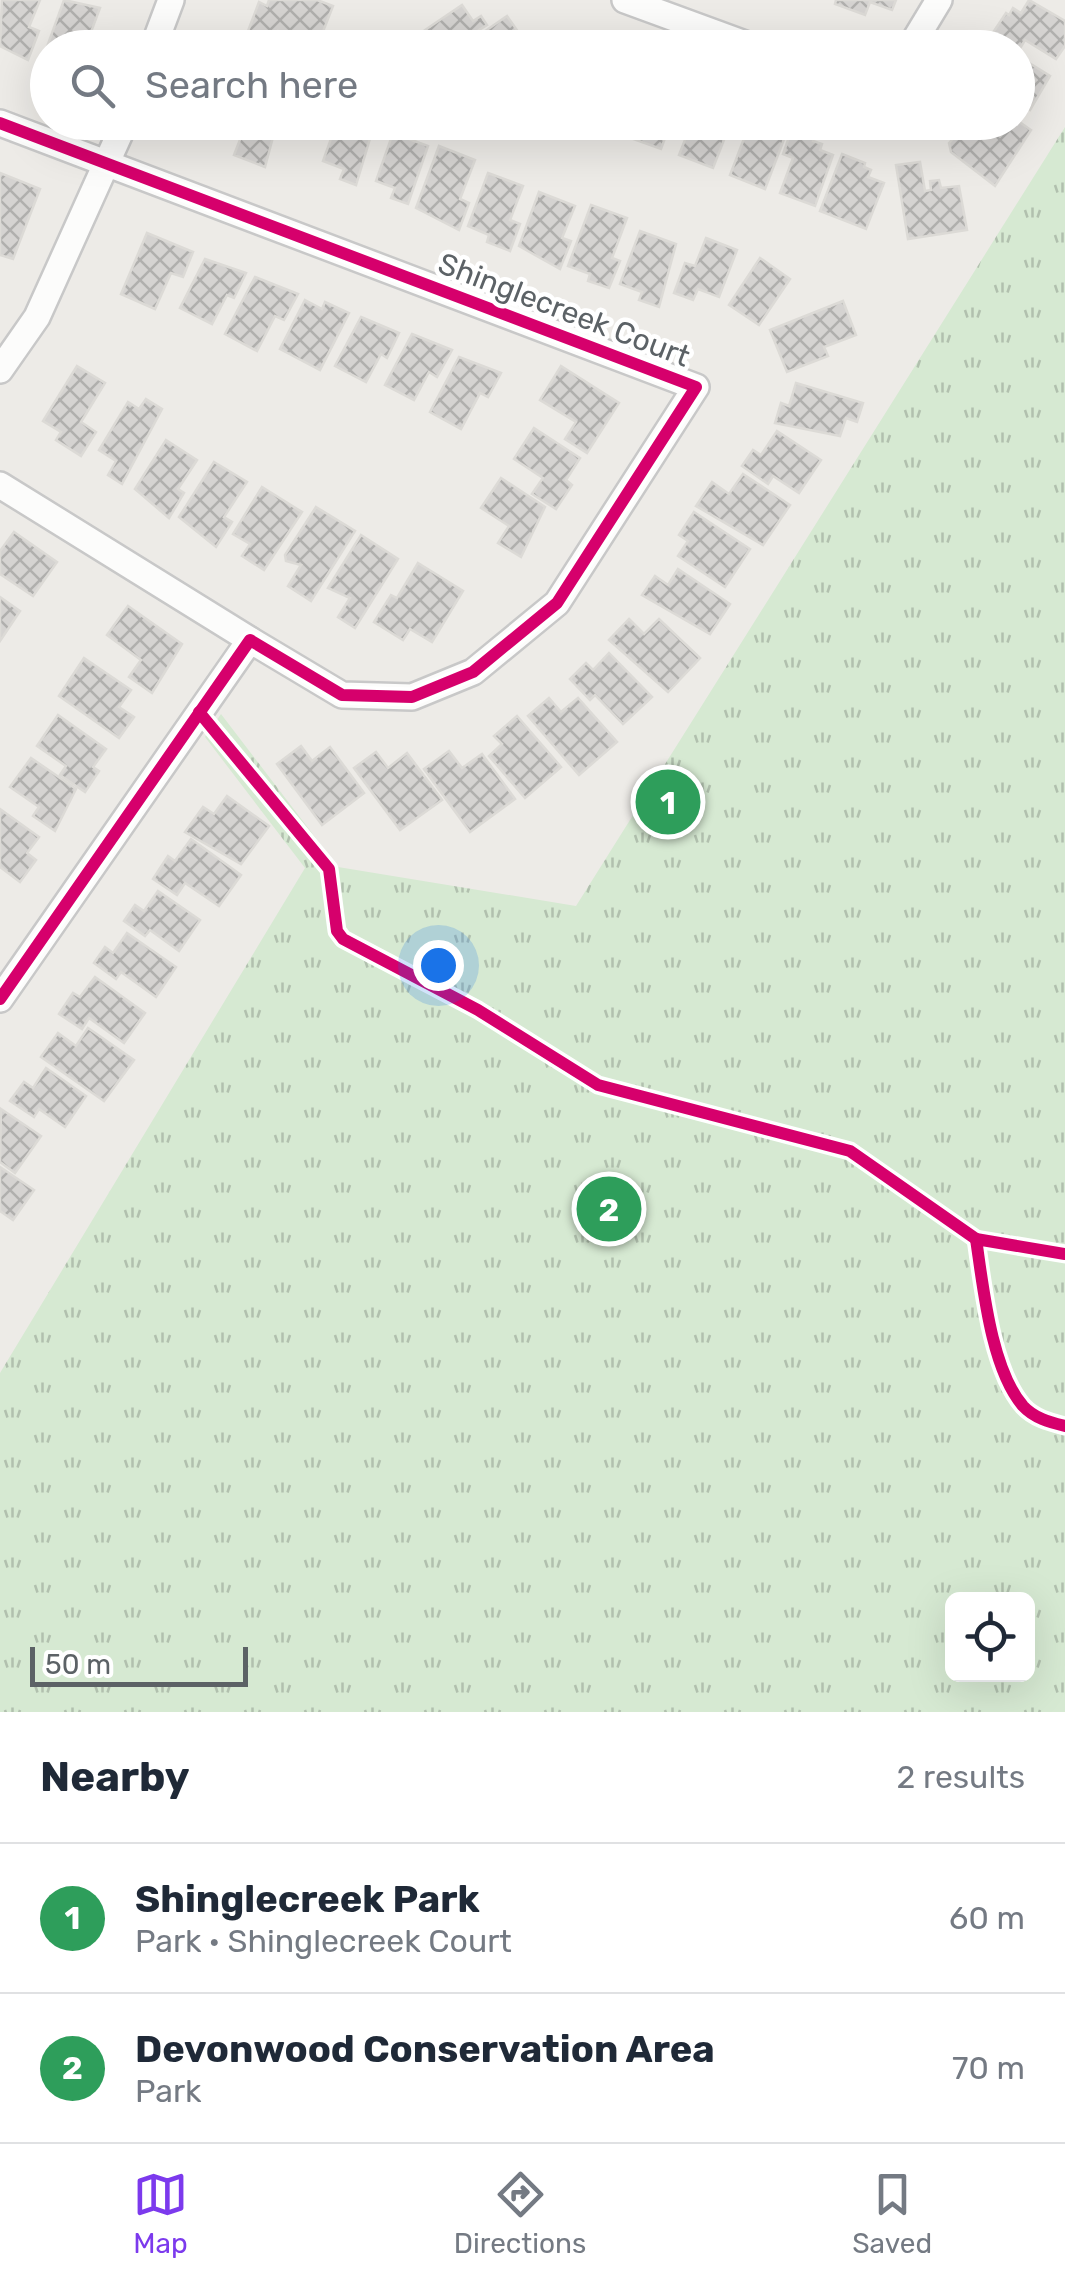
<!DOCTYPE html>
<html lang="en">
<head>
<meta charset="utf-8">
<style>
	:root { --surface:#fff; --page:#f6f6f7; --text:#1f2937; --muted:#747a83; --line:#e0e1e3; --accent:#7c3aed }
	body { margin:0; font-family:Rubik,sans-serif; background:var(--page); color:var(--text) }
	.controls { position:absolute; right:30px; bottom:30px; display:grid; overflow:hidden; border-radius:15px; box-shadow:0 10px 40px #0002 }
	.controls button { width:90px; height:90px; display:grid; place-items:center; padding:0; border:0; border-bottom:2px solid var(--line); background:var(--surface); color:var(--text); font:50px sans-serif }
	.scale { position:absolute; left:30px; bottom:25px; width:218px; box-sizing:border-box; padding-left:10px; border:5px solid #5c6266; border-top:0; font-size:28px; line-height:35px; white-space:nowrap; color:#5c6266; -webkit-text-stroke:8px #fff; paint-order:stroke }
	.you { position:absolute; left:438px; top:965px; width:35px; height:35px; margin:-25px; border:8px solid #fff; border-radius:50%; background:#1a73e8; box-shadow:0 0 0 15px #1a73e833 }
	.badge { display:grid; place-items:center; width:65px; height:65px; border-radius:50%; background:var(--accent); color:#fff; font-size:32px; font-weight:700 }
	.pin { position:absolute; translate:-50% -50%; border:5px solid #fff; box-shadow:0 2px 10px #0006 }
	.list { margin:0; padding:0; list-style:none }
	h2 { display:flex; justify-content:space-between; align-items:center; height:130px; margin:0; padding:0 40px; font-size:42px }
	h2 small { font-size:32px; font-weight:400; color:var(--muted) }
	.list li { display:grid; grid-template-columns:65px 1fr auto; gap:30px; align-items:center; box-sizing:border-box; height:150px; padding:0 40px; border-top:2px solid var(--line) }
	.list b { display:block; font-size:38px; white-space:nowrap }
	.list p { margin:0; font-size:32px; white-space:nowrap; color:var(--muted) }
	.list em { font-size:32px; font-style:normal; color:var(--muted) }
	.icon { flex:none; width:55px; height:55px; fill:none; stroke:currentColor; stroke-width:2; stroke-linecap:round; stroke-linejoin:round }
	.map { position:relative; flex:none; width:1065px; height:1712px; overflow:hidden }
	.search { position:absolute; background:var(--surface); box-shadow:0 10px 40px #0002; left:30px; right:30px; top:30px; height:110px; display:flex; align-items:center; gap:25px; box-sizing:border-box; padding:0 35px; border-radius:55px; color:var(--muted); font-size:38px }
	.sheet { height:430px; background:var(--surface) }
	nav { display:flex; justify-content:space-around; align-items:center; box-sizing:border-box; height:140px; border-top:2px solid var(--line); background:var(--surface); font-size:28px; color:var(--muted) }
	nav a { display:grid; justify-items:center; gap:5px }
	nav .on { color:var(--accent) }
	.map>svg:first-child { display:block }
	.grass { fill:url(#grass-tufts); fill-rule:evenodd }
	.building { fill:url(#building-cross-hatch); stroke:#dcdad6; stroke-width:2.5 }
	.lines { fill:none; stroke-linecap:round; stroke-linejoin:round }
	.street-casing { stroke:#c8c8c8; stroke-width:30 }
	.street { stroke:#fcfcfb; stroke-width:25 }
	.cycleway-casing { stroke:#fff; stroke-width:19 }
	.cycleway { stroke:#d6006c; stroke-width:12 }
	.labels { text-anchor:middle; stroke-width:9; stroke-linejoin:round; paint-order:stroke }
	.street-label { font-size:30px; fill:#5c6266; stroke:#fff }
</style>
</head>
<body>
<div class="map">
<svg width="1065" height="1712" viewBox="0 0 1065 1712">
	<defs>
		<pattern id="grass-tufts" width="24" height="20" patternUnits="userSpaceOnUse" patternTransform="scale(2.5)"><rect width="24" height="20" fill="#d6e9d2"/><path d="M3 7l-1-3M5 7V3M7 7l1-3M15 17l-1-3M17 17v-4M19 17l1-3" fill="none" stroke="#b1c0ae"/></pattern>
		<pattern id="building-cross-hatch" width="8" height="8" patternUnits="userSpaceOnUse" patternTransform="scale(2.5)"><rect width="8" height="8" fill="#d5d3d1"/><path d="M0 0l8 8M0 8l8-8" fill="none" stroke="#b0afad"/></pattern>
	</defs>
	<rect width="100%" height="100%" fill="#edebe7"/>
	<path class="grass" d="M1065,127v1585h-1065v-339l305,-505 -100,-131 16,-23 117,153 238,39zM952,1600h76v74h-76z"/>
	<g class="building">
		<path d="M2,0h38l-11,27 10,4 -11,29 -28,-14z"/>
		<path d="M64,0l36,8 -15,40h-37v8l-4,-1z"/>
		<path d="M269,0h48l16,6 -16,41 -39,-16 -4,11 -26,-11 11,-29 8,4z"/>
		<path d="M836,0h60l-4,10 -22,-8 -5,13 -30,-11z"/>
		<path d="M1029,0l36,21v25l-9,13 -31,-19 -6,10 -27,-16 14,-21 3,2 4,-7 8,5z"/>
		<path d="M462,5l11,16 8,-5 6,9 -8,5 2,4 26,-18 14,20 -16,12h-68l-12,-18z"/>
		<path d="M1018,56l32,20 -20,34 -12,-7z"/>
		<path d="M1018,121l13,9 -36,56 -44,-34 -2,-9 19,-21z"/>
		<path d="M214,122h63l-12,45 -31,-12 7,-18 -29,-11z"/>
		<path d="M337,122h38l-19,63 -16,-6 4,-10 -21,-8z"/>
		<path d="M631,122h40l-10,27 -36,-13z"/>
		<path d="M692,122h39l-18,46 -34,-13z"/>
		<path d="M740,122h33l-2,6 15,6 -21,55 -35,-14 15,-39 -9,-3z"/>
		<path d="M793,126l22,9 -2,6 9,3 -2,6 13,5 -18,51 -35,-13 13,-35 -10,-4z"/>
		<path d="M393,133l35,13 -20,58 -17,-6 4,-10 -19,-7z"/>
		<path d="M439,146l36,14 -15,39 9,4 -10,27 -43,-22z"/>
		<path d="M842,154l23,9 -1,4 7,3 -3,7 16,6 -18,46 -46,-18z"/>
		<path d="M920,162l5,29 6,-1 -1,-9 9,-1 2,8 18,-2 8,44 -59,9 -12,-74z"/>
		<path d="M0,173l40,16 -27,70 -13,-4z"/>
		<path d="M488,173l35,13 -13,34 10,4 -10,27 -23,-9 2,-7 -21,-9z"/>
		<path d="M539,192l36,14 -13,32 9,3 -11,28 -41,-23z"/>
		<path d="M591,205l36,13 -15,40 8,3 -11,27 -21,-7 2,-7 -22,-8z"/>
		<path d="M640,231l36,13 -17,63 -20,-7 3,-8 -22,-8z"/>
		<path d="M147,233l46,19 -10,25 -12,-4 -16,36 -34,-15z"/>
		<path d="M706,238l31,12 -18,47 -21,-8 -5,11 -19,-7 11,-30 10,3z"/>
		<path d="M760,258l30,21 -31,46 -30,-20z"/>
		<path d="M205,259l41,14 -12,25 -7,-3 -15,29 -32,-16z"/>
		<path d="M255,277l43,17 -14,26 -9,-4 -18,35 -32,-17z"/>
		<path d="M305,300l17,9 3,-7 24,11 -29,57 -40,-21z"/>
		<path d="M843,301l13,34 -32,12 4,9 -41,16 -17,-42z"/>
		<path d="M361,317l38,16 -12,25 -6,-4 -15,28 -31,-16z"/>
		<path d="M412,334l40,16 -15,27 -8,-5 -15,28 -29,-15z"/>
		<path d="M459,357l42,16 -13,24 -8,-4 -19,36 -31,-17z"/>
		<path d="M77,366l28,17 -24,39 15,10 -15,24 -25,-16 5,-8 -18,-11z"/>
		<path d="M561,366l58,37 -32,50 -22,-14 11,-17 -36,-22z"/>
		<path d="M796,383l67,20 -6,19 -11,-4 -6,18 -65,-13 6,-20 8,3z"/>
		<path d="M146,399l16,10 -40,75 -14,-9 8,-14 -17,-11 29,-48 11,7z"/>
		<path d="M534,428l46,30 -14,22 6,5 -16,24 -24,-15 11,-16 -29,-19z"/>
		<path d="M777,431l44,29 -22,33 -26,-17 -5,8 -26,-18 11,-16 8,5z"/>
		<path d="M166,440l31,20 -19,29 6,4 -15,25 -34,-29z"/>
		<path d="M214,462l33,20 -23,35 8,5 -16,25 -37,-30z"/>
		<path d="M743,474l47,31 -27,40 -67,-39 16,-24 17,12z"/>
		<path d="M501,478l44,29 -24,50 -23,-14 11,-17 -28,-18z"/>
		<path d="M262,487l40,25 -38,58 -22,-14 8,-12 -17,-10z"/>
		<path d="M316,507l39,24 -44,70 -23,-15 13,-21 -15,-4 -1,-6z"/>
		<path d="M694,512l56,37 -25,38 -47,-31 10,-15 -9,-6z"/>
		<path d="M14,532l43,30 -24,34 -33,-22v-23z"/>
		<path d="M361,535l37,24 -43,69 -17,-11 12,-19 -22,-10z"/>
		<path d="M418,563l45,28 -31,51 -22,-13 -7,11 -29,-18 17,-27 6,3z"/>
		<path d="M678,569l52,35 -20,30 -68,-39 13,-19 13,9z"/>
		<path d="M0,597l20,14 -20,30z"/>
		<path d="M128,606l54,38 -30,49 -23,-16 12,-17 -34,-25z"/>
		<path d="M629,619l15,15 15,-15 41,39 -32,34 -59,-52z"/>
		<path d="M609,653l43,44 -29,27 -28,-29 -5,5 -20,-21 16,-16 7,7z"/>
		<path d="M84,658l47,32 -12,17 15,10 -15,21 -60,-42z"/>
		<path d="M549,698l12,14 17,-14 39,44 -38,33 -51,-59z"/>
		<path d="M58,715l48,34 -13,18 6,4 -14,21 -25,-17 6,-9 -29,-20z"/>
		<path d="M517,716l44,51 -36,31 -36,-42 13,-12 -8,-8z"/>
		<path d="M301,746l11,15 18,-14 34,46 -42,32 -45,-61z"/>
		<path d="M449,751l13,17 20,-14 33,45 -45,33 -46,-63z"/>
		<path d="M376,752l12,16 19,-15 35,47 -42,30 -46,-62z"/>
		<path d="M31,758l45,31 -21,42 -22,-15 6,-9 -29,-20z"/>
		<path d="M227,796l42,30 -28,38 -56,-32 18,-25 11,7z"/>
		<path d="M0,809l39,28 -12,16 9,7 -16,22 -20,-15z"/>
		<path d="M191,839l50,36 -22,31 -34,-23 -8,12 -24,-16 15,-23 7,5z"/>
		<path d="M158,891l42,29 -21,31 -29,-21 -5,6 -21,-15 11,-16 9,6z"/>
		<path d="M127,933l49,34 -20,30 -35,-25 -5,7 -22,-16 11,-16 8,6z"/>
		<path d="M95,977l50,36 -21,30 -35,-25 -7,11 -23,-15 14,-21 7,4z"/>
		<path d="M88,1028l46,32 -30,41 -63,-44 17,-24 18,13z"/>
		<path d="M46,1068l40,28 -21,31 -26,-18 -5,8 -24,-16 14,-19 9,6z"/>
		<path d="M1,1109l40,27 -26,37 -15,-11z"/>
		<path d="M0,1167l34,23 -21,30 -13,-9z"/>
	</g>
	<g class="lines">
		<defs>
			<g id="street">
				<path d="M625,0l131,48"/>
				<path d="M153,48l18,-48"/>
				<path d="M910,48l29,-48"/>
				<path d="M0,123l696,264 -139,216 -84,69 -61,25 -70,-2 -92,-55 -250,359"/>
				<path d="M0,370l37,-53 88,-195"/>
				<path d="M0,485l250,155"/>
			</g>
		</defs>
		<use href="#street" class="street-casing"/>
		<use href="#street" class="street"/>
		<defs>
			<g id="cycleway">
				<path d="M0,123l696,264 -139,216 -84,69 -61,25 -70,-2 -92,-55 -250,359"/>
				<path d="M199,712l130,157 8,62 6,8 135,71 120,75 252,66 126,88"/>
				<path d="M1065,1254l-89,-15c7,47 15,130 47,167 11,12 26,16 42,20"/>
			</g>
		</defs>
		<use href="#cycleway" class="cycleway-casing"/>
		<use href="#cycleway" class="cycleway"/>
	</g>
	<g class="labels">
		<g class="street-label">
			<text transform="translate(564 310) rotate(21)" y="10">Shinglecreek Court</text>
		</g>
	</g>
</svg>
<div class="controls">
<button><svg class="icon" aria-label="locate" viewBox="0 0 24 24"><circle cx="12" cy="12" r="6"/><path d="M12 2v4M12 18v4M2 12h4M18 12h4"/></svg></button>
</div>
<div class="scale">50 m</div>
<div class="you"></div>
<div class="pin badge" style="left:668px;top:802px;background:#2e9e5b">1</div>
<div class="pin badge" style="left:609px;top:1209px;background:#2e9e5b">2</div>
<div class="search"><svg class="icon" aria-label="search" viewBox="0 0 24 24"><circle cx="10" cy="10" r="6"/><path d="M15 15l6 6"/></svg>Search here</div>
</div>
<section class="sheet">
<h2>Nearby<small>2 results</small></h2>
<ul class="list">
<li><span class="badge" style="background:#2e9e5b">1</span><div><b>Shinglecreek Park</b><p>Park · Shinglecreek Court</p></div><em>60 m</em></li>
<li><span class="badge" style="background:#2e9e5b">2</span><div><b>Devonwood Conservation Area</b><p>Park</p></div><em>70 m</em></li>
</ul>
</section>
<nav>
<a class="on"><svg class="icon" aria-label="map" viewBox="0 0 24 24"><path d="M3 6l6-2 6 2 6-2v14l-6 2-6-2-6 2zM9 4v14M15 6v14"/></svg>Map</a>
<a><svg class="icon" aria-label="directions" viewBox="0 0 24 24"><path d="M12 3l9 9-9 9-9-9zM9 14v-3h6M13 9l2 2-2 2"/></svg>Directions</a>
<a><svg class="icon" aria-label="saved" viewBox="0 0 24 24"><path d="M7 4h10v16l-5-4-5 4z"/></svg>Saved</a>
</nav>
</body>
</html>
